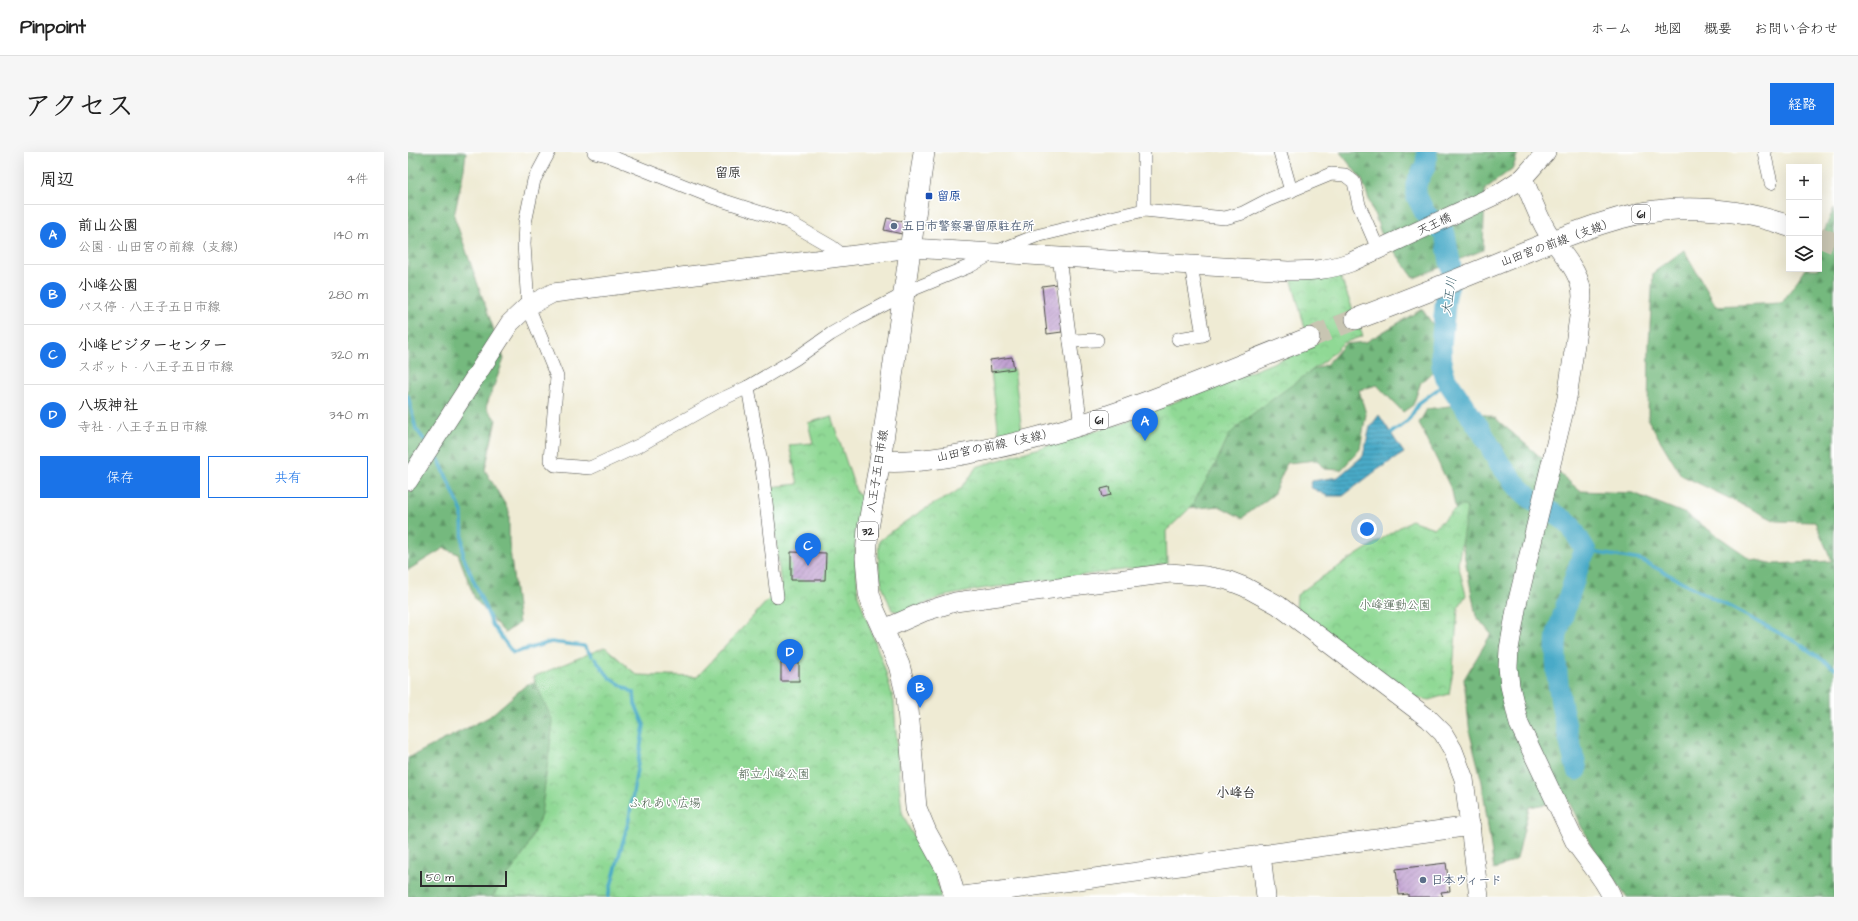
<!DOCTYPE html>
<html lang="ja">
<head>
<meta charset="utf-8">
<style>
	:root { --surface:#fff; --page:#f6f6f6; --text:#222; --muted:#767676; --line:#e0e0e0; --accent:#1a73e8 }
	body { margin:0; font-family:"Architects Daughter","Klee One",sans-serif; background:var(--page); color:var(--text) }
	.controls { position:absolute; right:12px; top:12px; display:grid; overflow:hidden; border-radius:0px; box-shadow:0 4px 16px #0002 }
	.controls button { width:36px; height:36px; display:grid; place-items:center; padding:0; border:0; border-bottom:1px solid var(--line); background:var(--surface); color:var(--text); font:20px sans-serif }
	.scale { position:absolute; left:12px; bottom:10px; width:87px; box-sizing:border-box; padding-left:4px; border:2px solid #2b2b2b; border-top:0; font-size:11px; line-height:14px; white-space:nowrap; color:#2b2b2b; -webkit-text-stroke:3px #fff; paint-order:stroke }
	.you { position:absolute; left:959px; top:377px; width:14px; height:14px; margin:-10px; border:3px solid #fff; border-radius:50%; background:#1a73e8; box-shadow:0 0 0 6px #1a73e833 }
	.badge { display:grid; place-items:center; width:26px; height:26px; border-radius:50%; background:var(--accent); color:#fff; font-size:13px; font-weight:700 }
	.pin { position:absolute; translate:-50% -33px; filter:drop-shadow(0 1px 2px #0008) }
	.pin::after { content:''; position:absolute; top:21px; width:14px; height:12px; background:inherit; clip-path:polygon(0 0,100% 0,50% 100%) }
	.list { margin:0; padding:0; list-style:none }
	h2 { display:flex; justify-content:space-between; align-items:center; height:52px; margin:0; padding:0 16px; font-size:17px }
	h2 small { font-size:13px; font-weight:400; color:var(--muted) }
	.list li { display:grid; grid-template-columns:26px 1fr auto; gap:12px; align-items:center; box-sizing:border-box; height:60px; padding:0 16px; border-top:1px solid var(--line) }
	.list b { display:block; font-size:15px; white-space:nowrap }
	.list p { margin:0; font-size:13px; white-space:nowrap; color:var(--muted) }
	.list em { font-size:13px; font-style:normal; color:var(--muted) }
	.actions { display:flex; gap:8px; padding:12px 16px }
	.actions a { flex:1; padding:9px 0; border:1px solid var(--accent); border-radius:0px; text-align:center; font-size:14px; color:var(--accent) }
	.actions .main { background:var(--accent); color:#fff }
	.icon { flex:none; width:22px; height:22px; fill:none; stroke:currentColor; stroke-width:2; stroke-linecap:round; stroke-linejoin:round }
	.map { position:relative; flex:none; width:1426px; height:745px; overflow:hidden; border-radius:0px }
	header { display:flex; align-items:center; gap:24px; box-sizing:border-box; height:56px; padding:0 20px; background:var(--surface); border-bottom:1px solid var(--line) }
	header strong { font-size:19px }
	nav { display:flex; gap:22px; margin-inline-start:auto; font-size:14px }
	.intro { display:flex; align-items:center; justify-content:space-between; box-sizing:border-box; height:96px; padding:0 24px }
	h1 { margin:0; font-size:28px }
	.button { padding:10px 18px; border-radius:0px; background:var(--accent); color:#fff; font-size:14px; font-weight:700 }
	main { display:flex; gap:24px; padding:0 24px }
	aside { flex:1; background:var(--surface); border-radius:0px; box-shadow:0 4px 16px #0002 }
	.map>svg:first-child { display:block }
	.grass { fill:#90d995; stroke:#5e8260 }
	.forest { fill:url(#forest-firs); stroke:#507254 }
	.park { fill:url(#park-crowns); stroke:#5e8260 }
	.water { fill:url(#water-rules); stroke:#3a6a7a }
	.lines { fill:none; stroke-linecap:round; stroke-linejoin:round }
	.stream { stroke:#49aac8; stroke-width:3.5 }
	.river { stroke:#49aac8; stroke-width:21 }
	.building { fill:url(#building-hatch) }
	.primary-tunnel { stroke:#c8c5b2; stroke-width:21; stroke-dasharray:21 10; stroke-linecap:butt }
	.street-casing { stroke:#484844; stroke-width:14 }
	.secondary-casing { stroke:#484844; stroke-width:20 }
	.primary-casing { stroke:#484844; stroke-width:22 }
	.street { stroke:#fff; stroke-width:13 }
	.secondary { stroke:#fff; stroke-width:19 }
	.primary { stroke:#fff; stroke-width:21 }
	.transit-dot { fill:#1a4fb4; stroke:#fff; stroke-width:1.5 }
	.service-dot { fill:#5c6f8a; stroke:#fff; stroke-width:1.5 }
	.labels { text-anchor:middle; stroke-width:3; stroke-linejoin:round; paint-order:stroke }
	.shield { fill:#fff; stroke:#6b6b6b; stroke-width:1 }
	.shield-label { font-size:11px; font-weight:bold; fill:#2b2b2b }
	.transit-label { font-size:12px; font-weight:bold; fill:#164399; stroke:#fff; text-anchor:start }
	.street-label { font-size:12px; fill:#2b2b2b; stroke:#fff }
	.service-label { font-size:12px; font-weight:bold; fill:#4e5e75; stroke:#fff; text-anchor:start }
	.park-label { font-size:12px; fill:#495f4b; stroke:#fff }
	.neighbourhood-label { font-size:13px; font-weight:bold; fill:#2b2b2b; stroke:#fff }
	.water-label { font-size:13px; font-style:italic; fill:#375e6a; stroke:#fff }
</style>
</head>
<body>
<header>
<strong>Pinpoint</strong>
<nav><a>ホーム</a><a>地図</a><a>概要</a><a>お問い合わせ</a></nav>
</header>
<div class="intro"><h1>アクセス</h1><a class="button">経路</a></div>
<main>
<aside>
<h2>周辺<small>4件</small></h2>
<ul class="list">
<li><span class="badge">A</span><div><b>前山公園</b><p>公園 · 山田宮の前線（支線）</p></div><em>140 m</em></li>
<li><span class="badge">B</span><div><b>小峰公園</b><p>バス停 · 八王子五日市線</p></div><em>280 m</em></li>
<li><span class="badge">C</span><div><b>小峰ビジターセンター</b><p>スポット · 八王子五日市線</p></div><em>320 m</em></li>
<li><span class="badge">D</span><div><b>八坂神社</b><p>寺社 · 八王子五日市線</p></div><em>340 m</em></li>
</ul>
<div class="actions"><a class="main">保存</a><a>共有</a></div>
</aside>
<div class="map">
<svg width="1426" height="745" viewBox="0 0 1426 745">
	<defs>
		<pattern id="forest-firs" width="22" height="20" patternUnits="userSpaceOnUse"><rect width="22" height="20" fill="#74b97e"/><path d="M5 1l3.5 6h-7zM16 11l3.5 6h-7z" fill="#5f9767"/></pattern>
		<pattern id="park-crowns" width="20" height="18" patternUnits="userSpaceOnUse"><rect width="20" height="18" fill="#90d995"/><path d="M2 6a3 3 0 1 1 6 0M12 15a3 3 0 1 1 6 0" fill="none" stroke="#7cba81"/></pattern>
		<pattern id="water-rules" width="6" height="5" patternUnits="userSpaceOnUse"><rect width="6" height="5" fill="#49aac8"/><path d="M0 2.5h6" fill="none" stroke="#3d8ba3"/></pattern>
		<pattern id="building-hatch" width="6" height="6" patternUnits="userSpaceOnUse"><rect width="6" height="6" fill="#c1a1d2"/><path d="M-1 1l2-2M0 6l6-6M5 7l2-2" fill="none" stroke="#9d83ab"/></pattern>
	</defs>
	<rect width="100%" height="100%" fill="#fff"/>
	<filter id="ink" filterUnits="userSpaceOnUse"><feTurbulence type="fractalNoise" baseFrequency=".025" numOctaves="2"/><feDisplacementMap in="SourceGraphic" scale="8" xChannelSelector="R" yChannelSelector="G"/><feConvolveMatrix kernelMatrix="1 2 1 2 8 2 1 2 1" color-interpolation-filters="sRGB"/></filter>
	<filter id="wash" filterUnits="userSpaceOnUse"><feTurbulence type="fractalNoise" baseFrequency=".012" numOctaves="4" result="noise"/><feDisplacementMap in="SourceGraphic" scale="16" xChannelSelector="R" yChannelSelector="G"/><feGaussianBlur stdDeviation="0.9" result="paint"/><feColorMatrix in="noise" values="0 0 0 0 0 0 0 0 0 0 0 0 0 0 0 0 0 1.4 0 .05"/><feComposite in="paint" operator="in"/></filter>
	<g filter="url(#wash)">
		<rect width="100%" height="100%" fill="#efebd4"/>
		<path class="grass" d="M606,217l8,62 -23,3 -8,-62z"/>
		<g class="forest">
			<path d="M0,0h58l-2,17 -10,47 50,143 -18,48 10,13 -11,50 24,41v31l10,81 -14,10 -30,-34 -17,-45 -14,-6 -36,22z"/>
			<path d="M932,0h178l-5,16 -28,21 -2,61 -69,28 -33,-45 -19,-53z"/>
			<path d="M1426,56v689h-207l-36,-51 -23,-46 -39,7 -12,52 -23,11 -12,-88 -12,-48 -6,-55 27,-45 -15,-18 -24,-125 -33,-68 8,-14 29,-4 39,13 85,73 53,2 53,21 65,45 24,5 57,-3 -17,-39 -39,-1 -95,-46 -33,-55 1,-76 4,-71 31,-23 32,56 66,-3 23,-34h14v-25z"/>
			<path d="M1014,157l14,20 -1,41 -14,12 -8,23 -10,7 -26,-27 -18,5 7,24 -6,35 -19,21 -17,-1 -7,-9 -30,3 -14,32 -31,23 -23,-12 -32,3 -294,41 434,-186 18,-20 21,-2z"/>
			<path d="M178,514l25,231h-203v-139l81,-41 37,-32 9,-3 -2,-5z"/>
		</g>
		<g class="park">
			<path d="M929,116l26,68 -20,7 -17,17 -83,61 -14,14 -14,30 -24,42 -25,24 1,33 -186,25 -40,8 -38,16 -11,-3c-12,-27 -15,-39 -13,-69 12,-9 25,-19 38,-27 26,-18 42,-15 59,-47l146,-44 191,-76 -9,-22 -14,-51z"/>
			<path d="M423,264l26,78h8l-6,43 -4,6 3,52 27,74 9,33 6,91 2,19 7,16 25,41 7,28h-449l33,-45 16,-37 12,-93 -20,-45 72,-30 32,28 60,2 84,-91 -11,-99 28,-3 -9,-39 24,-2 -5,-20z"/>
			<path d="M1054,352l5,4 -9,56 8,31 -8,13 -5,62 -4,24 -20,6 -20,-4 -113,-87 1,-14 19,-14 95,-61 23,8z"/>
		</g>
		<path class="water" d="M971,263l25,38 -27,17 -34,26h-16l-17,-9 2,-6 26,-4 25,-21 7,-29z"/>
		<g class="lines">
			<g class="stream">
				<path d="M0,244l8,33 10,13"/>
				<path d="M983,281l17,-12 11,-18 19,-14 8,-10"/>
				<path d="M25,300l6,8 23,52 1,44 30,70 20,27 38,-11 33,4 8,10"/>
				<path d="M1178,399l55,9 157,83 36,25"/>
				<path d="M187,507l15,19 24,15 1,11 9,21 -15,94 -21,78"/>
			</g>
			<path class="river" d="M1019,0l-1,12 -10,20v11l9,18 20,21 7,39 -6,23 -5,50 1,20 4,13 36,53 18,32 18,23 12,11 39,25 17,28 -5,8 -24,75c-5,42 9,95 20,136"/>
		</g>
		<g id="blocks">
			<g class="building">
				<path d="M479,66l17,4 -2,12 -18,-4z"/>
				<path d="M649,132l5,48 -15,2 -5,-48z"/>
				<path d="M604,205l2,12 -23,3 -1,-12z"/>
				<path d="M701,335l2,8 -8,2 -2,-8z"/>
				<path d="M383,400l35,1 -1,27h-34z"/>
				<rect x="373" y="511" width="18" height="18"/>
				<path d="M1038,711l4,28 -9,1 2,5h-35v-3l-9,1 -3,-26z"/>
			</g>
		</g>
	</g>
	<g filter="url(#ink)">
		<use href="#blocks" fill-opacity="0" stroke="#484844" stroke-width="1"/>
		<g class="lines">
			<g class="primary-tunnel">
				<path d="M1411,85l15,6"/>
				<path d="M901,186l47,-19"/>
			</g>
			<defs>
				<g id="street">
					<path d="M141,0l-15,28 -9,43 -1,21 4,62 29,71 -7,83 5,5 35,3 50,-23 78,-44 30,-14 47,-28 36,-25 26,-15 59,-31 54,-22 23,-13 43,-17 108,-26 81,8 18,-5 25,-13 63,-26 14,1 9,7 5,23 19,44"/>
					<path d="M186,0l13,3 105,42 75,24 45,26 12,9"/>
					<path d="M736,0v58"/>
					<path d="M872,0l11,39"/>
					<path d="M1356,0l7,31"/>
					<path d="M651,105l22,169"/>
					<path d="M770,187l25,-4 -12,-70"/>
					<path d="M662,189l27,-1"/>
					<path d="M340,235l14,81 15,129"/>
				</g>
				<g id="secondary">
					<path d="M1115,26c7,16 13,33 21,48 12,23 38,44 38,71l-15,101 -50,206 -8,45 -1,18 2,19 9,38 56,118c12,19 28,34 37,55"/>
					<path d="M0,329l102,-158 18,-17 25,-13 358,-45 377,23c22,0 42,-1 63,-9l149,-69 23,-15 23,-26"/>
					<path d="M474,478l41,-18 32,-10 215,-29 36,3 21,4 18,7 33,18 151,114 14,14 10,17 11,29 15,118"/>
					<path d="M853,702l5,43"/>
					<path d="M548,745l515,-71"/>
				</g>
				<g id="primary">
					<path d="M516,0l-44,309 -12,67 -2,30 3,35 5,17 25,55 8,32 9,111 10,24 22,40 7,25"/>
					<path d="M948,167c57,-21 113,-44 169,-67 44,-17 92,-38 139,-42 43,-4 84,2 125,16"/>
					<path d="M472,309c35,2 70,-4 105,-11 113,-23 217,-70 324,-112"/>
				</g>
			</defs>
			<use href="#street" class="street-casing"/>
			<use href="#secondary" class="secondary-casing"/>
			<use href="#primary" class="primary-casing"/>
			<use href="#street" class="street"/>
			<use href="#secondary" class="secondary"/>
			<use href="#primary" class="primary"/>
		</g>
	</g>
	<rect class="transit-dot" x="517" y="40" width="8" height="8" rx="2"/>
	<g class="service-dot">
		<circle cx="486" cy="74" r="4"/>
		<circle cx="1015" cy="728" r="4"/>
	</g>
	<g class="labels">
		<g class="shield">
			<rect x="1224" y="53" width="18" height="18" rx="3"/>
			<rect x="682" y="259" width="18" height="18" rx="3"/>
			<rect x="450" y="370" width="20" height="18" rx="3"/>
		</g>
		<g class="shield-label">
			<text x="1233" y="66">61</text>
			<text x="691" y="272">61</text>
			<text x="460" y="383">32</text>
		</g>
		<g class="transit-label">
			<text x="529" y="48">留原</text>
		</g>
		<g class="street-label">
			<text transform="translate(1026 72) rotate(-25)" y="4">天王橋</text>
			<text transform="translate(1149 90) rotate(-20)" y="4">山田宮の前線（支線）</text>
			<text transform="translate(587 293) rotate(-12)" y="4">山田宮の前線（支線）</text>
			<text transform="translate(469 319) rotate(-81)" y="4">八王子五日市線</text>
		</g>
		<g class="service-label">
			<text x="494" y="78">五日市警察署留原駐在所</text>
			<text x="1023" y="732">日本ウィード</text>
		</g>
		<g class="park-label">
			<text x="987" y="457">小峰運動公園</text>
			<text x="366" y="626">都立小峰公園</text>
			<text x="257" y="655">ふれあい広場</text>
		</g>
		<g class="neighbourhood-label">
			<text x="320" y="25">留原</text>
			<text x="828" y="645">小峰台</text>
		</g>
		<g class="water-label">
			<text transform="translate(1040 144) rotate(-81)" y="5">大正川</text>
		</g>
	</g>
</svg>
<div class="controls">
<button>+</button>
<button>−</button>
<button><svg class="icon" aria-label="layers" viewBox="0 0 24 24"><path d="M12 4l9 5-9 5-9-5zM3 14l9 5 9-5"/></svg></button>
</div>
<div class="scale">50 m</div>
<div class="you"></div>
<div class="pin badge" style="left:737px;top:289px">A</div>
<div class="pin badge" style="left:512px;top:556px">B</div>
<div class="pin badge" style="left:400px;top:414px">C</div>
<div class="pin badge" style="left:382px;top:520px">D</div>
</div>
</main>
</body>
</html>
